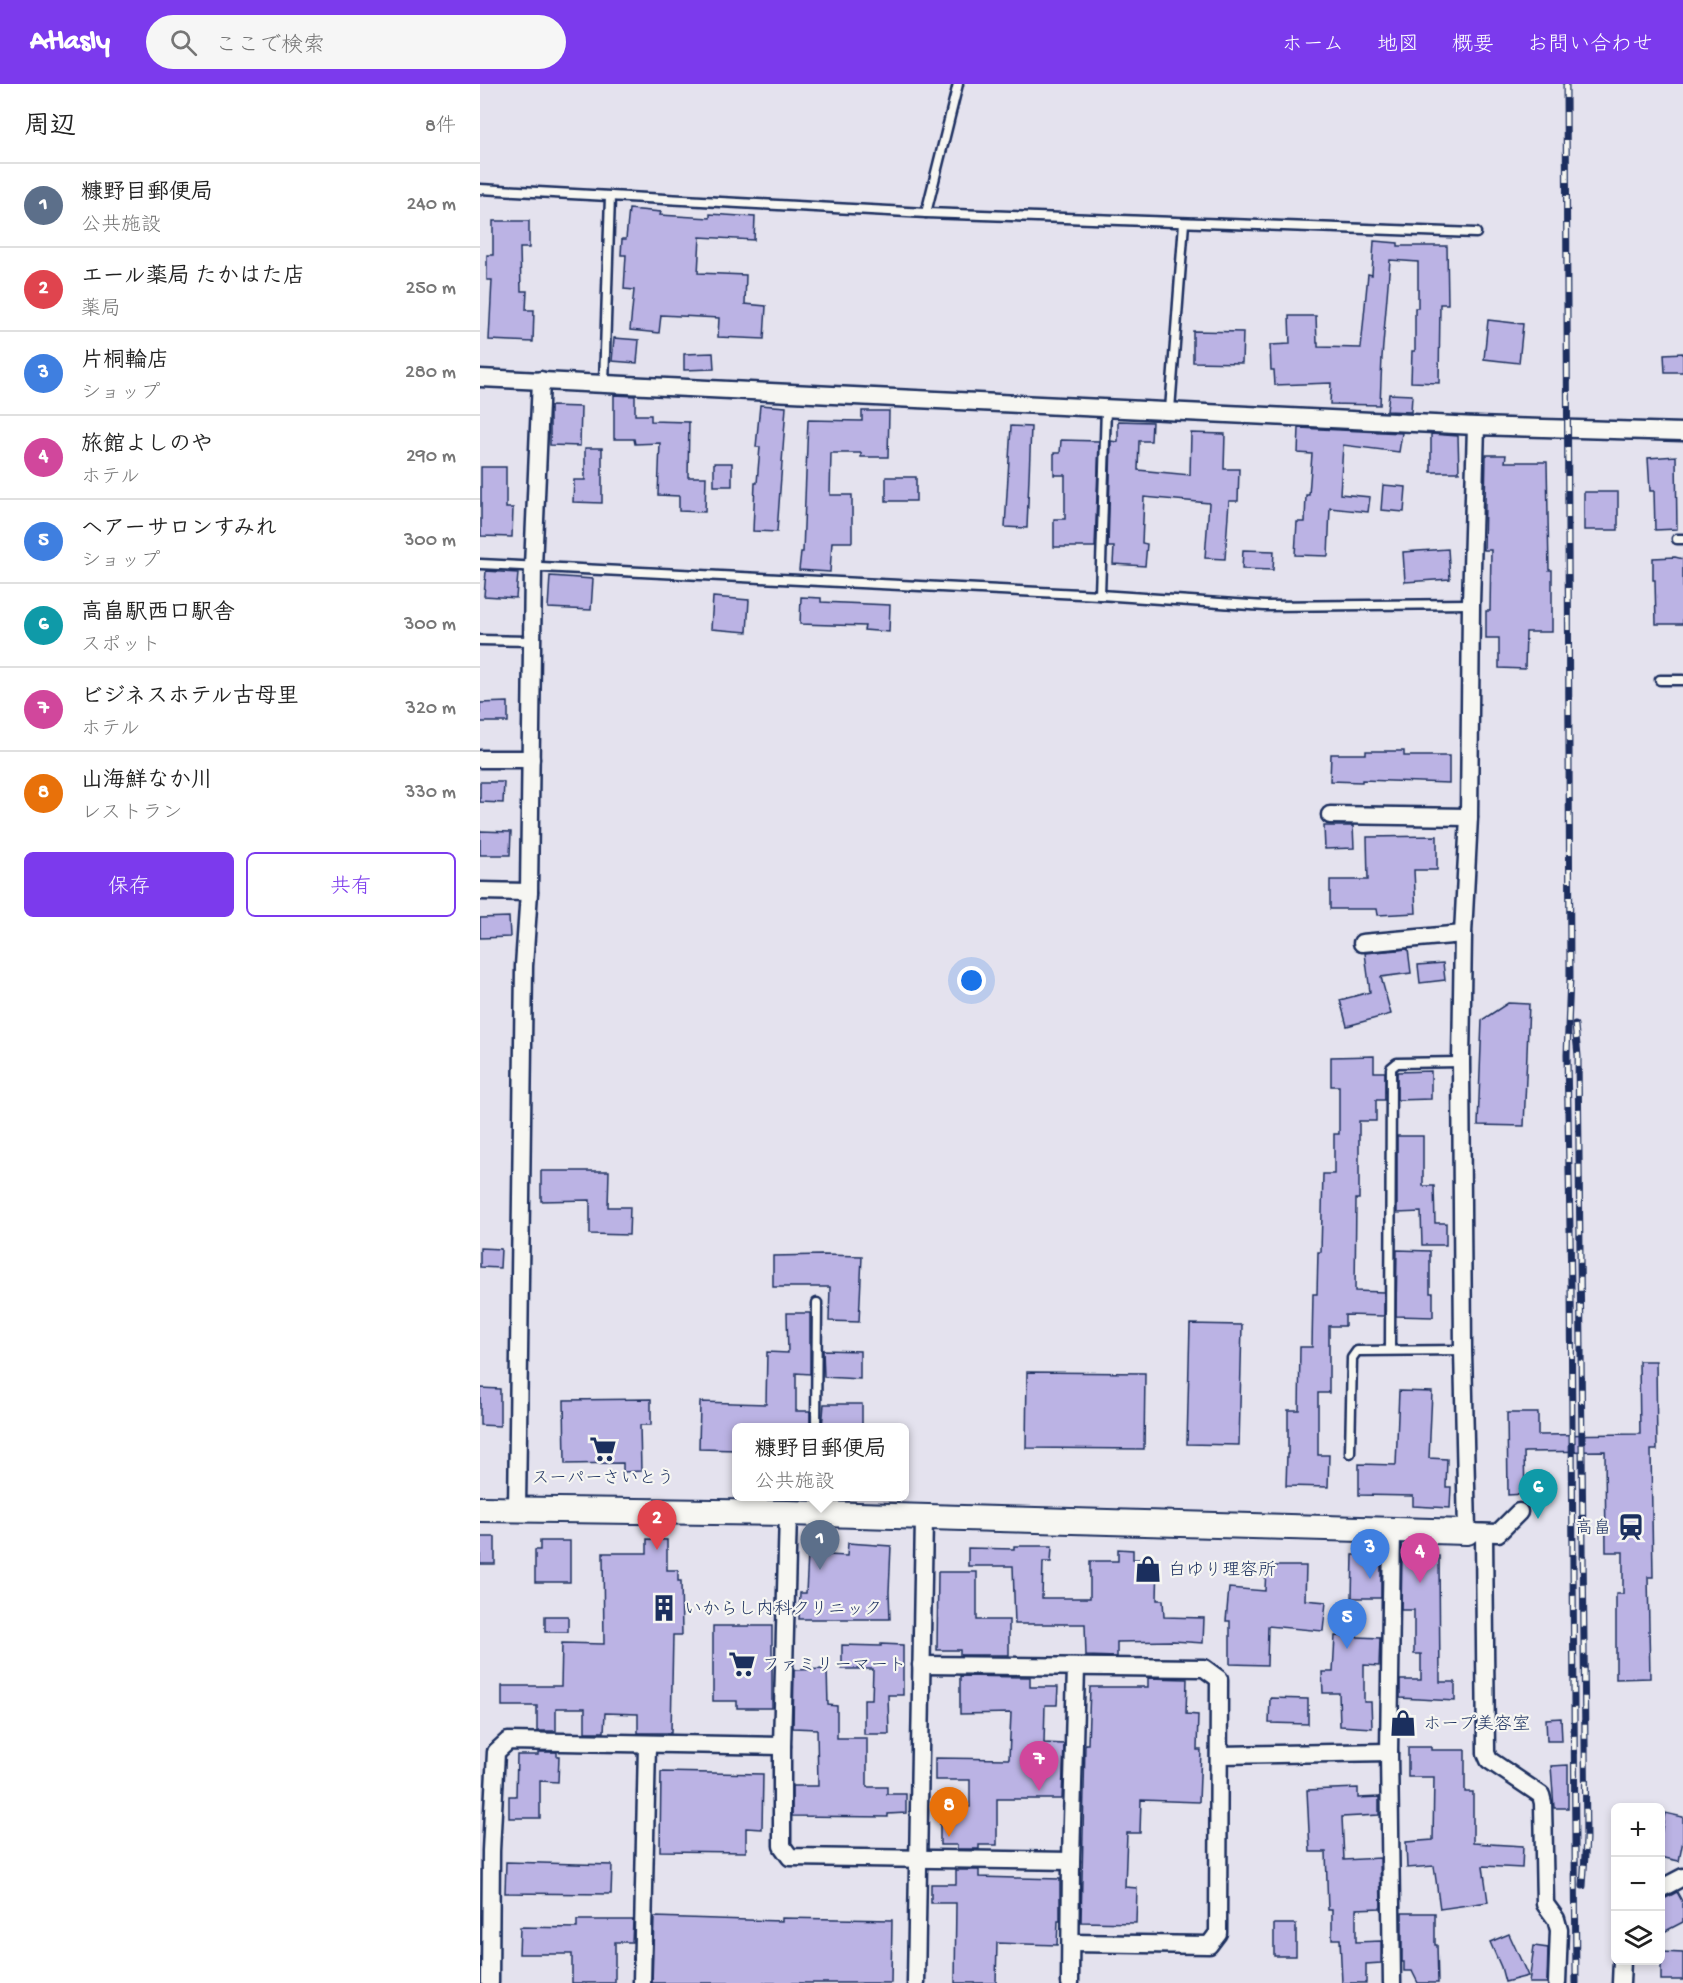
<!DOCTYPE html>
<html lang="ja">
<head>
<meta charset="utf-8">
<style>
	:root { --surface:#fff; --page:#f6f6f6; --text:#222; --muted:#767676; --line:#e0e0e0; --accent:#7c3aed }
	body { margin:0; font-family:"Gochi Hand","Klee One",sans-serif; background:var(--page); color:var(--text) }
	.controls { position:absolute; right:18px; bottom:18px; display:grid; overflow:hidden; border-radius:9px; box-shadow:0 3px 9px #0003 }
	.controls button { width:54px; height:54px; display:grid; place-items:center; padding:0; border:0; border-bottom:2px solid var(--line); background:var(--surface); color:var(--text); font:30px sans-serif }
	.you { position:absolute; left:492px; top:897px; width:21px; height:21px; margin:-15px; border:4px solid #fff; border-radius:50%; background:#1a73e8; box-shadow:0 0 0 9px #1a73e833 }
	.badge { display:grid; place-items:center; width:39px; height:39px; border-radius:50%; background:var(--accent); color:#fff; font-size:20px; font-weight:700 }
	.pin { position:absolute; translate:-50% -50px; filter:drop-shadow(0 2px 3px #0008) }
	.pin::after { content:''; position:absolute; top:32px; width:21px; height:18px; background:inherit; clip-path:polygon(0 0,100% 0,50% 100%) }
	.popup { position:absolute; left:252px; top:1339px; width:177px; height:78px; box-sizing:border-box; display:grid; place-content:center; border-radius:9px; background:var(--surface); filter:drop-shadow(0 2px 4px #0005); font-size:20px; white-space:nowrap; color:var(--muted) }
	.popup b { font-size:22px; color:var(--text) }
	.popup::after { content:''; position:absolute; left:50%; top:100%; margin-left:-12px; border:12px solid transparent; border-top-color:var(--surface) }
	.list { margin:0; padding:0; list-style:none }
	h2 { display:flex; justify-content:space-between; align-items:center; height:78px; margin:0; padding:0 24px; font-size:26px }
	h2 small { font-size:20px; font-weight:400; color:var(--muted) }
	.list li { display:grid; grid-template-columns:39px 1fr auto; gap:18px; align-items:center; box-sizing:border-box; height:84px; padding:0 24px; border-top:2px solid var(--line) }
	.list b { display:block; font-size:22px; white-space:nowrap }
	.list p { margin:0; font-size:20px; white-space:nowrap; color:var(--muted) }
	.list em { font-size:20px; font-style:normal; color:var(--muted) }
	.actions { display:flex; gap:12px; padding:18px 24px }
	.actions a { flex:1; padding:14px 0; border:2px solid var(--accent); border-radius:9px; text-align:center; font-size:21px; color:var(--accent) }
	.actions .main { background:var(--accent); color:#fff }
	.icon { flex:none; width:33px; height:33px; fill:none; stroke:currentColor; stroke-width:2; stroke-linecap:round; stroke-linejoin:round }
	.map { position:relative; flex:none; width:1203px; height:1899px; overflow:hidden }
	header { display:flex; align-items:center; gap:36px; box-sizing:border-box; height:84px; padding:0 30px; background:var(--accent); color:#fff }
	header strong { font-size:28px }
	nav { display:flex; gap:33px; margin-inline-start:auto; font-size:21px }
	.search { width:420px; height:54px; background:var(--page); display:flex; align-items:center; gap:15px; box-sizing:border-box; padding:0 21px; border-radius:33px; color:var(--muted); font-size:22px }
	main { display:flex }
	aside { flex:1; background:var(--surface) }
	.map>svg:first-child { display:block }
	.building { fill:#bbb3e4; stroke:#1b2f5e; stroke-width:1.5 }
	.lines { fill:none; stroke-linecap:round; stroke-linejoin:round }
	.lane-casing { stroke:#1b2f5e; stroke-width:13 }
	.street-casing { stroke:#1b2f5e; stroke-width:21 }
	.secondary-casing { stroke:#1b2f5e; stroke-width:28 }
	.lane { stroke:#f6f6f2; stroke-width:8 }
	.street { stroke:#f6f6f2; stroke-width:16 }
	.secondary { stroke:#f6f6f2; stroke-width:24 }
	.rail-casing { stroke:#1b2f5e; stroke-width:7 }
	.rail { stroke:#f6f6f2; stroke-width:4.5; stroke-dasharray:14; stroke-linecap:butt }
	.labels { text-anchor:middle; stroke-width:4.5; stroke-linejoin:round; paint-order:stroke }
	.poi-label { font-size:18px; fill:#1b2f5e; stroke:#f6f6f2; text-anchor:start }
</style>
</head>
<body>
<header>
<strong>Atlasly</strong>
<div class="search"><svg class="icon" aria-label="search" viewBox="0 0 24 24"><circle cx="10" cy="10" r="6"/><path d="M15 15l6 6"/></svg>ここで検索</div>
<nav><a>ホーム</a><a>地図</a><a>概要</a><a>お問い合わせ</a></nav>
</header>
<main>
<aside>
<h2>周辺<small>8件</small></h2>
<ul class="list">
<li><span class="badge" style="background:#5c6f8a">1</span><div><b>糠野目郵便局</b><p>公共施設</p></div><em>240 m</em></li>
<li><span class="badge" style="background:#e0444e">2</span><div><b>エール薬局 たかはた店</b><p>薬局</p></div><em>250 m</em></li>
<li><span class="badge" style="background:#3f7fe0">3</span><div><b>片桐輪店</b><p>ショップ</p></div><em>280 m</em></li>
<li><span class="badge" style="background:#d1479c">4</span><div><b>旅館よしのや</b><p>ホテル</p></div><em>290 m</em></li>
<li><span class="badge" style="background:#3f7fe0">5</span><div><b>ヘアーサロンすみれ</b><p>ショップ</p></div><em>300 m</em></li>
<li><span class="badge" style="background:#0f9aa8">6</span><div><b>高畠駅西口駅舎</b><p>スポット</p></div><em>300 m</em></li>
<li><span class="badge" style="background:#d1479c">7</span><div><b>ビジネスホテル古母里</b><p>ホテル</p></div><em>320 m</em></li>
<li><span class="badge" style="background:#e8710a">8</span><div><b>山海鮮なか川</b><p>レストラン</p></div><em>330 m</em></li>
</ul>
<div class="actions"><a class="main">保存</a><a>共有</a></div>
</aside>
<div class="map">
<svg width="1203" height="1899" viewBox="0 0 1203 1899">
	<rect width="100%" height="100%" fill="#e4e2ee"/>
	<filter id="ink" filterUnits="userSpaceOnUse"><feTurbulence type="fractalNoise" baseFrequency=".0167" numOctaves="2"/><feDisplacementMap in="SourceGraphic" scale="12" xChannelSelector="R" yChannelSelector="G"/><feConvolveMatrix kernelMatrix="1 2 1 2 8 2 1 2 1" color-interpolation-filters="sRGB"/></filter>
	<g filter="url(#ink)">
		<g class="building">
			<path d="M149,125l32,3 -1,3 50,3v-4l45,3 -1,23 -54,-3 -2,36 48,2 -1,29 21,2 -2,33 -46,-2 1,-19 -58,-3 -2,18 -29,-3 4,-40 -10,-1 2,-34h-5l1,-16h4z"/>
			<path d="M13,137h36v27h-9l1,43h6l-1,19h8l-1,32 -44,-2 3,-60h-5v-25h6z"/>
			<path d="M894,157l24,2v3h49l1,58h-8l-1,79 -28,-1 1,-31h3v-43h3v-46l-28,-2 -8,97 -2,48 -50,-1 1,-21 -56,2 -1,-15h-3l-1,-25 20,-1 -1,-28h27l1,27h1v4l43,1 7,-74 4,1z"/>
			<path d="M1008,236l35,4 -4,39 -35,-4z"/>
			<path d="M713,247l50,1 -1,31 -49,-1z"/>
			<path d="M134,254l25,2 -2,23 -25,-2z"/>
			<path d="M233,269l1,16 -30,1v-16z"/>
			<path d="M1203,269v19h-18l-1,-18z"/>
			<path d="M909,310l23,1 -1,17 -24,-1z"/>
			<path d="M134,311l21,1v19h16v6l38,1 -1,55h18l-1,35 -26,-1v-15l-21,-1 2,-52 -25,1 -1,-5h-20z"/>
			<path d="M280,321l26,2 -9,125 -24,-1 2,-48h2l3,-36h-4z"/>
			<path d="M70,322l31,1 -1,39 -30,-1z"/>
			<path d="M382,327h27l-1,46h-27v-4h-30l-1,42h22v47h-20l-2,30 -31,-2 2,-18h2l5,-132 54,1z"/>
			<path d="M638,337l34,1 -1,19h-12l-1,29 52,5 1,-42 34,1 -1,35h15l-1,32h-9l-4,58 -20,-1 4,-55 -65,-6 -2,46 5,1 -2,22 -32,-2 1,-17h-6l3,-106 7,1z"/>
			<path d="M531,342l20,1 -4,101 -22,-1z"/>
			<path d="M819,344l103,5 -3,19 -56,-7 -3,49 30,3 -2,15 -38,-4 -2,48 -33,-1 2,-33h8l1,-27h3l3,-41 -14,-1z"/>
			<path d="M951,350l27,2 1,36h-28z"/>
			<path d="M581,356l38,1 -4,106h-41v-28h11v-44h-11v-22h6z"/>
			<path d="M105,364h17v55l-29,-1 1,-22h11z"/>
			<path d="M1006,371h20l-1,7h42l2,108h3v62h-26l-1,37 -26,-1v-30h-13v-27h4l1,-61h-7z"/>
			<path d="M1196,372l1,73 -22,1 -1,-39h-4l-2,-33z"/>
			<rect x="234" y="379" width="18" height="23"/>
			<path d="M1,383h25v41h7l-1,29 -31,-1z"/>
			<rect x="406" y="393" width="30" height="24"/>
			<path d="M903,401l23,2 -2,25 -23,-2z"/>
			<rect x="1104" y="408" width="34" height="38"/>
			<path d="M968,465l2,30 -45,3 -2,-30z"/>
			<path d="M763,466l31,1 -1,19 -31,-1z"/>
			<path d="M1195,473l8,2v65h-27l-1,-44h-2v-22z"/>
			<path d="M6,487l32,2 -2,25 -32,-2z"/>
			<path d="M70,492l43,3 -2,31 -43,-2z"/>
			<path d="M233,513l36,3 -2,32 -36,-3z"/>
			<path d="M321,513l20,1v4l69,3 -1,27 -25,-2 1,-4 -65,-2z"/>
			<path d="M28,618v20h-28v-19z"/>
			<path d="M886,667h38v5h45v27l-87,-3v2l-32,-1 1,-27h35z"/>
			<path d="M0,698h24l-1,21 -23,-1z"/>
			<path d="M844,742h29l1,22 -29,1z"/>
			<path d="M0,747l31,1 -1,23h-30z"/>
			<path d="M957,752v34h-23l2,43 -38,2 -1,-6h-47v-29h38l-1,-43z"/>
			<path d="M29,833l1,20 -30,1v-20z"/>
			<path d="M928,865l3,24 -30,4 10,37 -44,12 -7,-26 30,-8 -5,-39z"/>
			<path d="M963,879l2,17 -25,3 -2,-18z"/>
			<path d="M1028,919l21,1 -5,122 -46,-1 4,-105z"/>
			<path d="M894,972v16h11v28h-9v21h-17v78h-3l-1,92 29,1v24l-39,-1v11h-16v67h-11v62h11l-1,32 -42,-1 1,-32h1v-44h11l1,-63h12l1,-53h4l1,-42h3l2,-78h11v-40h5v-48h-8v-29z"/>
			<path d="M951,987v28l-34,1v-28z"/>
			<path d="M917,1052h26v50h11l1,37h11v22h-24l-1,-33 -24,1z"/>
			<path d="M61,1087h68l-1,36h22l-1,28 -39,-1v-34l-49,1z"/>
			<path d="M0,1164l21,1 -1,19 -20,-1z"/>
			<path d="M917,1166l33,1v42h3v24l-37,-1z"/>
			<path d="M343,1171l39,1 -3,66 -30,-1 1,-34h-57v-31z"/>
			<path d="M307,1229h23v61l-14,-1v38h14v17h-74v22l-37,-1 1,-47 66,2 1,-52 21,1z"/>
			<path d="M710,1240l52,1 -3,120 -52,-1z"/>
			<path d="M343,1266l37,1v28l-36,-2z"/>
			<path d="M1159,1277h17l1,89h-6l2,127h-5l2,101 -34,1v-85h7v-42h-17l-1,-101 -81,1 1,42 -17,1 -1,-82h31v22l102,-1z"/>
			<path d="M547,1288l118,1 -1,76 -118,-1z"/>
			<path d="M0,1304l20,1v37l-20,-1z"/>
			<path d="M919,1307l33,1 -3,66 18,1 -1,28h5l-1,21 -37,-2v-10l-54,-1v-31l37,1z"/>
			<path d="M171,1315v26h-11l1,46 -18,1v-9l-58,1 -1,-64z"/>
			<path d="M344,1320h38v24h-40z"/>
			<rect x="0" y="1453" width="15" height="27"/>
			<path d="M167,1455l20,1v30h11v11h3l1,54h-9l-2,98h-33v-19l-33,-1 -1,19h-19v-24h-29v23h-19v-25h-35v-20h59l1,-43 42,1 -1,-91h44z"/>
			<path d="M60,1457h30v41h-35v-32h5z"/>
			<path d="M368,1459l43,3 -2,46 1,27h-91l1,-26h6l2,-39 39,2z"/>
			<path d="M534,1462h38l-1,16h-8l-1,36h48v-37h28v-12l15,1v9l25,1 -1,40h6l1,17 40,1 -1,25 -30,-2 -56,1v15l-31,-1 -1,-32h-70l-2,-58h-45v-18l46,1z"/>
			<path d="M873,1471h28v43h-29z"/>
			<path d="M922,1472h37l1,126h15v19l-55,-3v-18h21v-26h-7v-44h-13z"/>
			<path d="M786,1482h40l-1,34 21,2 -3,29 -55,-5 -1,39 -37,-1v-43h-4l3,-33 36,3z"/>
			<path d="M458,1488h39v48h32v35h-49v-5h-23z"/>
			<rect x="65" y="1532" width="23" height="16"/>
			<path d="M233,1542h59v82h-35v-7h-24z"/>
			<path d="M855,1552l45,2 -1,28 -15,-1v37h7l1,26 -32,-2 -1,-33h-16l-1,-21h11z"/>
			<path d="M401,1560l22,1v50h-15l1,39h-25v-35h8l1,-30h-31v-24l39,1z"/>
			<path d="M347,1585l1,36 9,1v32h30v49h20v7h19v19l-18,1v3l-96,-1v-30h26l-1,-57 -24,-1 1,-58z"/>
			<path d="M480,1592l70,1v10h28l-1,18h-12l-1,38 20,1 -2,55h-65v46h-18v4h-22v-4h-17v-38h30v-27h-35v-22l74,1 2,-46 -51,1z"/>
			<path d="M668,1594l39,1 -1,35 12,1 -1,35h4l-2,52 -58,-2 -1,33h-13l-2,54 12,1 -1,35 -55,-1 4,-178h3l2,-57h58z"/>
			<path d="M790,1614l38,1v25l-39,-1z"/>
			<path d="M1081,1634l1,23h-15l-1,-22z"/>
			<path d="M928,1663h23v3h34v42h8v51l50,3 -1,22 -39,-2 5,36 -48,7 -6,-43 -27,2 -1,-26 27,-2 1,-63h-26z"/>
			<path d="M58,1668h19v4h2l-1,26 -18,-1v37h-31v-22h7l1,-41h21z"/>
			<path d="M1088,1681v43h-14l-3,-42z"/>
			<path d="M181,1688l102,2 -1,55 -16,-1v24l-86,-1z"/>
			<path d="M878,1704v10l21,-1v18l-37,2 2,43 36,-2 1,50 -25,1v33l25,-1v22l-15,1v19h-24l-2,-44h-8v-29h-4l-2,-58h-16l-3,-62z"/>
			<path d="M1185,1729l18,4v24l-4,20 -19,-4v-17z"/>
			<path d="M26,1778l106,3 -1,29 -106,-1z"/>
			<path d="M476,1786h23v7l81,2v42h-2l-1,24 -60,-2 -1,40h-41l1,-80h-25v-19h25z"/>
			<path d="M1197,1808l6,11v19l-23,12v-33z"/>
			<path d="M922,1829h33v32h2l1,38h-20l-6,-12h-8v-9h-2z"/>
			<path d="M174,1833l128,4v-3l110,2 -1,63h-239z"/>
			<path d="M97,1836h56l-1,22h-17v41h-43v-29h-53l1,-27 57,1z"/>
			<rect x="794" y="1840" width="22" height="32"/>
			<path d="M1029,1850l19,42 -23,6 -4,-15 -11,-25z"/>
			<path d="M1054,1862l14,2 -1,35h-18z"/>
			<path d="M1181,1868l22,1v27h-22z"/>
		</g>
		<g class="lines">
			<defs>
				<g id="lane">
					<path d="M0,105l446,24 550,20"/>
					<path d="M446,129l32,-129"/>
					<path d="M124,300l6,-188"/>
					<path d="M690,326l14,-187"/>
					<path d="M1197,455h6"/>
					<path d="M0,480l620,31 165,11 206,-2"/>
					<path d="M620,511l6,-187"/>
					<path d="M0,556l52,1"/>
					<path d="M1180,596h23"/>
					<path d="M910,1266l1,-282 6,-5 64,-1"/>
					<path d="M336,1344l1,-125"/>
					<path d="M870,1369l2,-95 5,-7 106,-1"/>
				</g>
				<g id="street">
					<path d="M0,294l996,48 207,6"/>
					<path d="M996,342l-5,178 -2,213 -6,117 -2,128 2,288 4,182 31,1 21,-21"/>
					<path d="M0,675h51"/>
					<path d="M850,731l139,2"/>
					<path d="M0,807l49,1"/>
					<path d="M882,859l101,-9"/>
					<path d="M37,1425l7,-543 5,-74 4,-325 8,-187"/>
					<path d="M308,1429l-6,233v100l8,11 281,4"/>
					<path d="M912,1447l-3,221 3,231"/>
					<path d="M1004,1450l2,219 3,7 52,35 2,8 2,101 11,15 3,11 -2,53"/>
					<path d="M441,1581l283,3 15,11 -1,254 -9,12 -138,-2"/>
					<path d="M740,1671l169,-3"/>
					<path d="M1180,1805l23,-12"/>
					<path d="M10,1899l1,-132 5,-99 12,-11 274,5"/>
					<path d="M162,1899l5,-239"/>
					<path d="M436,1899l8,-465"/>
					<path d="M590,1899l1,-122 5,-194"/>
					<path d="M1141,1899l1,-23"/>
				</g>
				<path id="secondary" d="M0,1425l308,4 679,19"/>
			</defs>
			<use href="#lane" class="lane-casing"/>
			<use href="#street" class="street-casing"/>
			<use href="#secondary" class="secondary-casing"/>
			<use href="#lane" class="lane"/>
			<use href="#street" class="street"/>
			<use href="#secondary" class="secondary"/>
			<defs>
				<g id="rail">
					<path d="M1086,0l4,893 -3,78 4,233 5,695"/>
					<path d="M1095,941l3,31 8,783 -3,47"/>
				</g>
			</defs>
			<use href="#rail" class="rail-casing"/>
			<use href="#rail" class="rail"/>
		</g>
	</g>
	<defs>
		<symbol id="supermarket-bare" viewBox="-9 -9 18 18"><path d="M-6-5.5h2.5l.6 2H6L4.5 2H-2.5L-4.4-4H-6ZM-1.5 3.2a1.3 1.3 0 1 0 .1 0ZM3 3.2a1.3 1.3 0 1 0 .1 0Z" fill="#1b2f5e" stroke="#f6f6f2" stroke-width="2.5" paint-order="stroke"/></symbol>
		<symbol id="station-bare" viewBox="-9 -9 18 18"><path d="M-3-6H3Q5-6 5-4V2Q5 4 3 4L4.5 6H3L1.5 4h-3L-3 6H-4.5L-3 4Q-5 4-5 2V-4Q-5-6-3-6ZM-3.5-4v3h7v-3ZM-3.5 1v1.5H-2V1ZM2 1v1.5H3.5V1Z" fill="#1b2f5e" stroke="#f6f6f2" stroke-width="2.5" paint-order="stroke"/></symbol>
		<symbol id="shop-bare" viewBox="-9 -9 18 18"><path d="M-5-2.5h2.3a2.7 3.5 0 0 1 5.4 0H5L5.5 6h-11ZM-1.5-2.5h3a1.5 2.3 0 0 0-3 0Z" fill="#1b2f5e" stroke="#f6f6f2" stroke-width="2.5" paint-order="stroke"/></symbol>
		<symbol id="building-bare" viewBox="-9 -9 18 18"><path d="M-4-6H4V6H1V3H-1V6H-4ZM-2.5-4.3h1.7v1.8h-1.7ZM.8-4.3h1.7v1.8H.8ZM-2.5-1h1.7V.8h-1.7ZM.8-1h1.7V.8H.8Z" fill="#1b2f5e" stroke="#f6f6f2" stroke-width="2.5" paint-order="stroke"/></symbol>
	</defs>
	<g fill-rule="evenodd">
		<use href="#supermarket-bare" x="104" y="1346" width="38" height="38"/>
		<use href="#station-bare" x="1132" y="1424" width="38" height="38"/>
		<use href="#shop-bare" x="649" y="1466" width="38" height="38"/>
		<use href="#building-bare" x="165" y="1505" width="38" height="38"/>
		<use href="#supermarket-bare" x="243" y="1561" width="38" height="38"/>
		<use href="#shop-bare" x="904" y="1620" width="38" height="38"/>
	</g>
	<g class="labels">
		<g class="poi-label">
			<text x="123" y="1399" text-anchor="middle">スーパーさいとう</text>
			<text x="1131" y="1449" text-anchor="end">高畠</text>
			<text x="688" y="1491">白ゆり理容所</text>
			<text x="204" y="1530">いからし内科クリニック</text>
			<text x="282" y="1586">ファミリーマート</text>
			<text x="943" y="1645">ホープ美容室</text>
		</g>
	</g>
</svg>
<div class="controls">
<button>+</button>
<button>−</button>
<button><svg class="icon" aria-label="layers" viewBox="0 0 24 24"><path d="M12 4l9 5-9 5-9-5zM3 14l9 5 9-5"/></svg></button>
</div>
<div class="you"></div>
<div class="pin badge" style="left:340px;top:1486px;background:#5c6f8a">1</div>
<div class="popup"><b>糠野目郵便局</b>公共施設</div>
<div class="pin badge" style="left:177px;top:1466px;background:#e0444e">2</div>
<div class="pin badge" style="left:890px;top:1495px;background:#3f7fe0">3</div>
<div class="pin badge" style="left:940px;top:1499px;background:#d1479c">4</div>
<div class="pin badge" style="left:867px;top:1565px;background:#3f7fe0">5</div>
<div class="pin badge" style="left:1058px;top:1435px;background:#0f9aa8">6</div>
<div class="pin badge" style="left:559px;top:1707px;background:#d1479c">7</div>
<div class="pin badge" style="left:469px;top:1753px;background:#e8710a">8</div>
</div>
</main>
</body>
</html>
